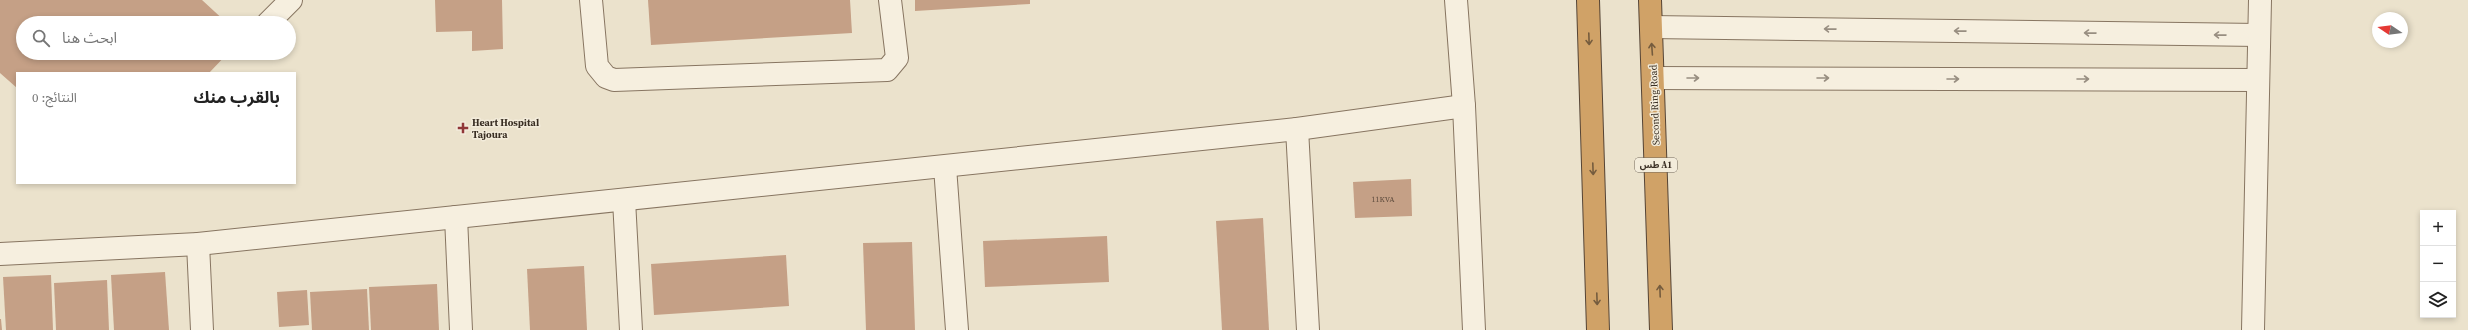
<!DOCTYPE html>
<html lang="ar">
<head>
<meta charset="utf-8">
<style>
	:root { --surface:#fff; --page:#f6f6f6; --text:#222; --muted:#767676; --line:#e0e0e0 }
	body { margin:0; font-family:"Source Serif 4","Noto Sans Arabic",serif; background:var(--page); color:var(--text); direction:rtl }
	.controls { position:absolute; right:12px; bottom:12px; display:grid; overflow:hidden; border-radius:0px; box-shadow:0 2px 6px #0003 }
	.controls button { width:36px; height:36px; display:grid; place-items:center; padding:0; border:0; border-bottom:1px solid var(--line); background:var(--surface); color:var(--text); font:20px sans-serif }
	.compass { position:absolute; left:2372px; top:12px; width:36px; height:36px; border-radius:50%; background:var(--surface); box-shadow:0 2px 6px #0003; rotate:283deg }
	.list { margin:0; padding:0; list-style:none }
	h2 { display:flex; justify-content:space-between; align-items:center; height:52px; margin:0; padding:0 16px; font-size:17px }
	h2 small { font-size:13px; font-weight:400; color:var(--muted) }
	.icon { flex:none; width:22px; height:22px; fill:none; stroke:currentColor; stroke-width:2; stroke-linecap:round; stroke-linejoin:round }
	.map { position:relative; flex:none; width:2468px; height:330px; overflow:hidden; direction:ltr }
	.search { position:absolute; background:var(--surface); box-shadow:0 2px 6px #0003; left:16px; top:16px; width:280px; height:44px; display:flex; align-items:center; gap:10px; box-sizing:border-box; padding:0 14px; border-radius:22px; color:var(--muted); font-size:15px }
	.panel { position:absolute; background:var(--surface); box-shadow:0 2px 6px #0003; left:16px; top:72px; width:280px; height:112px; border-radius:0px; direction:rtl }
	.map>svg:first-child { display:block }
	.building { fill:#c5a086 }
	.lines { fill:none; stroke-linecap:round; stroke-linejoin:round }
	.minor-casing { stroke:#877561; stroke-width:24 }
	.highway-casing { stroke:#554435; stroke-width:24 }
	.minor { stroke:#f6efdf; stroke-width:22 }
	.highway { stroke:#d0a267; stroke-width:22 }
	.oneway { stroke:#988e81 }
	.oneway2 { stroke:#755c3e }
	.poi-dot { fill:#903738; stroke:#f3ecdb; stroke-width:1.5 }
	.labels { text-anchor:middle; stroke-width:3; stroke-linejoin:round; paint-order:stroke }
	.number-label { font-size:8px; fill:#5c4a3c }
	.shield { fill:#f3ecdb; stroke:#71675a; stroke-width:1 }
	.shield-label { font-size:9px; font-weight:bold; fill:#392e23 }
	.street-label { font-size:10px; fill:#392e23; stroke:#f3ecdb }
	.poi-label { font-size:10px; font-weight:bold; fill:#392e23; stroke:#f3ecdb; text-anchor:start }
</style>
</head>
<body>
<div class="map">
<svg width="2468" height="330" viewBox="0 0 2468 330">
	<rect width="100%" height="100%" fill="#ebe2cc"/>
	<g class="building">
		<path d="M0,0h202l25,23h-204v30h205l-19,20h-192v15l-17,-15z"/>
		<path d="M435,0h67l1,49 -31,2v-20l-36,1z"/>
		<path d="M648,0h202l2,33 -201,12z"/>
		<path d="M915,0h115v4l-115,7z"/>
		<path d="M1411,179l1,37 -57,2 -2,-36z"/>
		<path d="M1263,218l6,112h-47l-6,-109z"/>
		<path d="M1107,236l2,46 -124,5 -2,-46z"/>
		<path d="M912,242l3,88h-49l-3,-87z"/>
		<path d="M786,255l3,51 -135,9 -3,-51z"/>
		<path d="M584,266l3,64h-57l-3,-61z"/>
		<path d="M165,272l4,58h-55l-3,-55z"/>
		<path d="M51,275l2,55h-47l-3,-53z"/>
		<path d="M107,280l2,50h-53l-2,-47z"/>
		<path d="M437,284l2,46h-68l-2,-43z"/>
		<path d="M367,289l2,41h-57l-2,-38z"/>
		<path d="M307,290l2,35 -30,2 -2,-35z"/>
		<path d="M0,319h1l1,11h-2z"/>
	</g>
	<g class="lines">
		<defs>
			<g id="minor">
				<path d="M591,0l6,66 9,11 8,3 273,-10 10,-12 -7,-58"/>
				<path d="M1456,0l8,106 10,224"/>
				<path d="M268,23l23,-23"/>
				<path d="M1651,27l608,8"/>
				<path d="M1654,78l604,2"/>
				<path d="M1297,129l11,201"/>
				<path d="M945,167l12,163"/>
				<path d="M624,200l7,130"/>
				<path d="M456,217l5,113"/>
				<path d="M198,244l4,86"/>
				<path d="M0,254l198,-10 1099,-115 167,-23"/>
				<path d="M2253,330l7,-330"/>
			</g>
			<g id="highway">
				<path d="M1588,0l10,330"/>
				<path d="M1650,0l11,330"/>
			</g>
		</defs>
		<use href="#minor" class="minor-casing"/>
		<use href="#highway" class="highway-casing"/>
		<use href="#minor" class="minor"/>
		<use href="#highway" class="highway"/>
	</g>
	<defs><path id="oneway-shaft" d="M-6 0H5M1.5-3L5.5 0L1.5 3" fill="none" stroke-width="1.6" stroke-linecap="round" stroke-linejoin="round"/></defs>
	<g class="oneway">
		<use href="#oneway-shaft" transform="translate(1830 29) rotate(-179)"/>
		<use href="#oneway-shaft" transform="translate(1960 31) rotate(-179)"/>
		<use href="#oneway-shaft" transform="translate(2090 33) rotate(-179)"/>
		<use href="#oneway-shaft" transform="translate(2220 35) rotate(-179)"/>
		<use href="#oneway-shaft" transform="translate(1693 78)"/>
		<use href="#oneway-shaft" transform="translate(1823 78)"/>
		<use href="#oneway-shaft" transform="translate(1953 79)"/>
		<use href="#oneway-shaft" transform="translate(2083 79)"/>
	</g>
	<g class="oneway2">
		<use href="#oneway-shaft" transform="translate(1589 39) rotate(88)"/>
		<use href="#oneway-shaft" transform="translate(1652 49) rotate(-94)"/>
		<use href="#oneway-shaft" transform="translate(1593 169) rotate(88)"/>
		<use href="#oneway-shaft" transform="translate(1660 291) rotate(-92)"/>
		<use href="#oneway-shaft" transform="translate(1597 299) rotate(88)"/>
	</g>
	<path class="poi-dot" d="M461 122h4v4h4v4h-4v4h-4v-4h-4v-4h4z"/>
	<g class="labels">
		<g class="number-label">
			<text x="1383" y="202">11KVA</text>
		</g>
		<rect class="shield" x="1635" y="158" width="42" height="14" rx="3"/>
		<g class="shield-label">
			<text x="1656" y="168">طس A1</text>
		</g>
		<g class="street-label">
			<text transform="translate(1654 105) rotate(-92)" y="4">Second Ring Road</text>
		</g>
		<g class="poi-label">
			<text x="472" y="126">Heart Hospital<tspan x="472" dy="12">Tajoura</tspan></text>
		</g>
	</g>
</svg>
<div class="controls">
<button>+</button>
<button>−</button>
<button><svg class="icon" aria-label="layers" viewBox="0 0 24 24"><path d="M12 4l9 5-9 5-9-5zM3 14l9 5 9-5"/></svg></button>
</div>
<svg class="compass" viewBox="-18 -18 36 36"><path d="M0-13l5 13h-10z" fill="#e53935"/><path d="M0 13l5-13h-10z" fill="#767676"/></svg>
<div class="search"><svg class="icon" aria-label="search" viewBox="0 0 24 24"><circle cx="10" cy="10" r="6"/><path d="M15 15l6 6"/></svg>ابحث هنا</div>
<section class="panel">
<h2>بالقرب منك<small>النتائج: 0</small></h2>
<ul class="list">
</ul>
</section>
</div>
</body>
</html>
